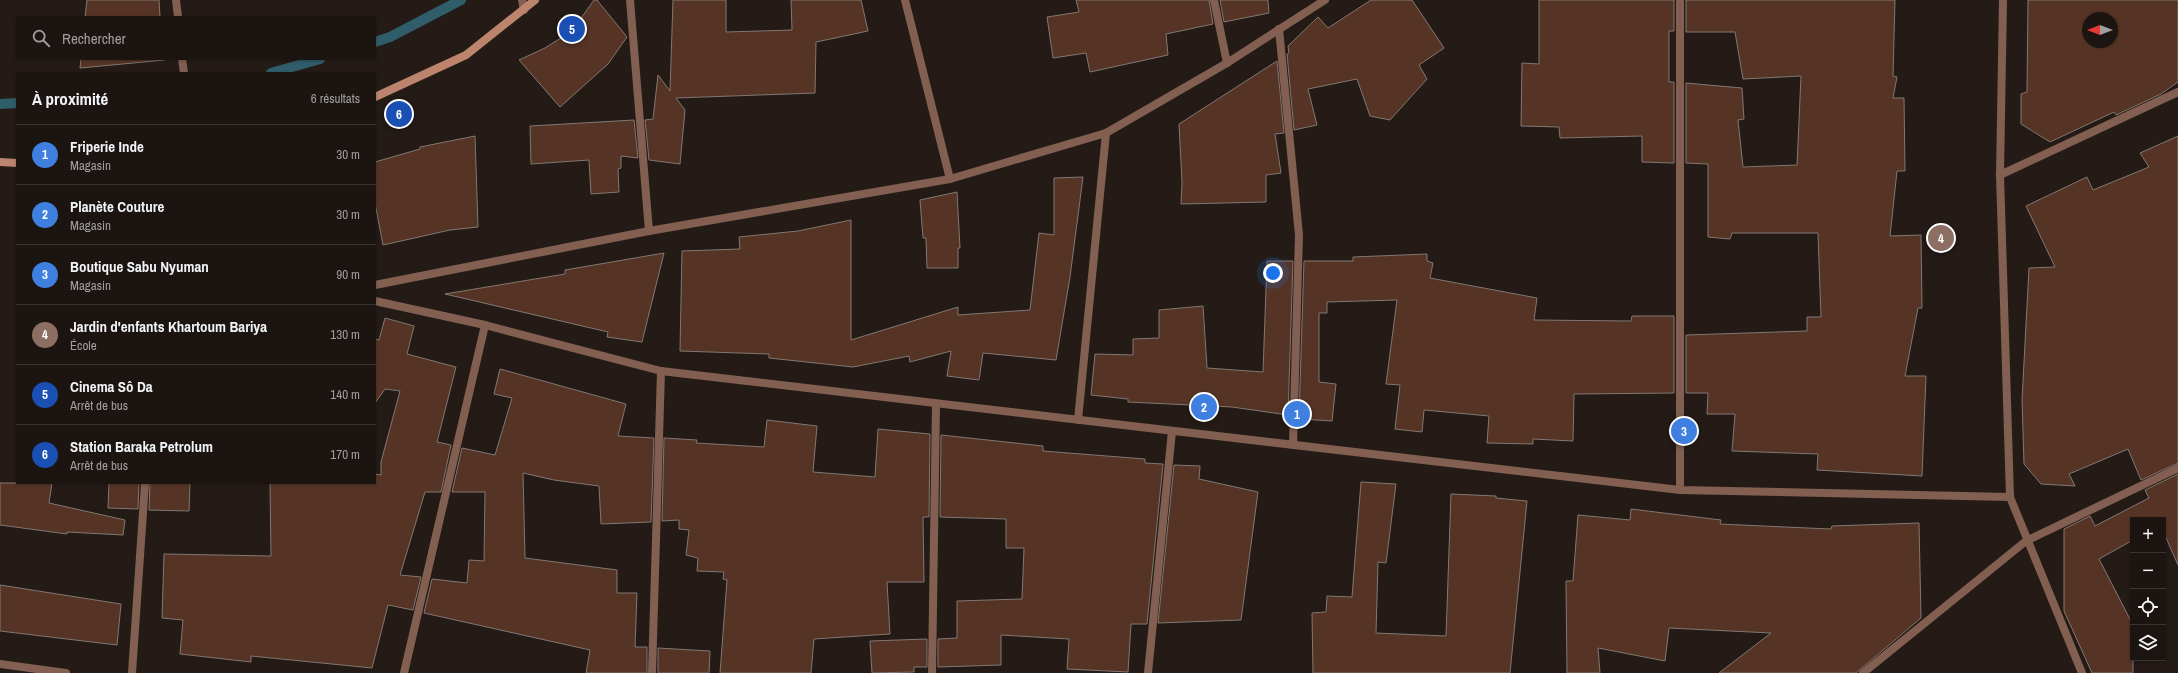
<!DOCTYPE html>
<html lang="fr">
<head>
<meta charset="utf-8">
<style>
	:root { --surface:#1b1411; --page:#28211f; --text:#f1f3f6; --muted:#a09e9f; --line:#393331; --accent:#0b8043 }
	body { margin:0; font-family:"Archivo Narrow",sans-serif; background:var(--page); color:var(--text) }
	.controls { position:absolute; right:12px; bottom:12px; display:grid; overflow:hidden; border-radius:0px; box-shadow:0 1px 3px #0004 }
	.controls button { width:36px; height:36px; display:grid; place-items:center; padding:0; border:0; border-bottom:1px solid var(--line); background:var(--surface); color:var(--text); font:20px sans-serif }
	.compass { position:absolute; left:2082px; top:12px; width:36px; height:36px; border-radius:50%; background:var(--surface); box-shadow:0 1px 3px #0004; rotate:270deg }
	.you { position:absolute; left:1273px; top:273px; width:14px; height:14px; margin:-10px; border:3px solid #fff; border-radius:50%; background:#1a73e8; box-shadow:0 0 0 6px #1a73e833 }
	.badge { display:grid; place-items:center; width:26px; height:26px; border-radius:50%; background:var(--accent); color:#fff; font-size:13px; font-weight:700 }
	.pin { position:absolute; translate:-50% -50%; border:2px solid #fff; box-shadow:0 1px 4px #0006 }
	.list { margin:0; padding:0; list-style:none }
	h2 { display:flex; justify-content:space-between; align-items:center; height:52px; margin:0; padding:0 16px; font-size:17px }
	h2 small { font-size:13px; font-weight:400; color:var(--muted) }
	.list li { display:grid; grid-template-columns:26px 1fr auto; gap:12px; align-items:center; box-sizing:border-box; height:60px; padding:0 16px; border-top:1px solid var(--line) }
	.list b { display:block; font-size:15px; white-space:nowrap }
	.list p { margin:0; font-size:13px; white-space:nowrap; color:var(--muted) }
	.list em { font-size:13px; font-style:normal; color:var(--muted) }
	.icon { flex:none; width:22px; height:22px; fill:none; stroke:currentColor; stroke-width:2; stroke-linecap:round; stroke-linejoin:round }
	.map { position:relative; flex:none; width:2178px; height:673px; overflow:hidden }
	.search { position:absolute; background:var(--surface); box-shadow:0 1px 3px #0004; left:16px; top:16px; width:360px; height:44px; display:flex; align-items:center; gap:10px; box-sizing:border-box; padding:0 14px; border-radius:0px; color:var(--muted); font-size:15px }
	.panel { position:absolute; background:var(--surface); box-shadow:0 1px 3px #0004; left:16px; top:72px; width:360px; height:412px; border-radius:0px }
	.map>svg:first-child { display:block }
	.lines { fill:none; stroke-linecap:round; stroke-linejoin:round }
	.stream { stroke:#305d6a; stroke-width:10 }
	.building { fill:#553426; stroke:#827772; fill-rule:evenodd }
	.street { stroke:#825f51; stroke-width:8 }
	.secondary { stroke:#bc846d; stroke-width:8 }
</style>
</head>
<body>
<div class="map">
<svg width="2178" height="673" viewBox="0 0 2178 673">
	<rect width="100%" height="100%" fill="#241b17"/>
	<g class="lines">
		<g class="stream">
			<path d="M375,42l15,-5 71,-37"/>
			<path d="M271,73l49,-14"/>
			<path d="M0,104l17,-1"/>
		</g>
	</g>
	<g class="building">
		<path d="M87,0h72l1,17h-75z"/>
		<path d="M594,0h3l30,37 -19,27 -48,43 -41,-47 26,-12 27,-17z"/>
		<path d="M673,0h53v32l66,-2 -1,-30h70l7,31 -52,11 -1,51 -139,5 9,12 -5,54 -31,-4 -4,-40 8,-1 5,-44 12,16z"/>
		<path d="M1076,0h133l4,24 -47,10 2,21 -78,17 -4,-19 -33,5 -6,-41 32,-5z"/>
		<path d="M1220,0h48l1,13 -45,9z"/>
		<path d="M1371,0h41l32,48 -25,17 8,14 -37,41 -20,-4 -13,-37 -49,10 9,36 -23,5 -7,-76 2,-1 -1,-7 30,-29 10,11z"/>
		<path d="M1539,0h135v31h-5v51h5v81l-32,-1v-26l-82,2 -1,-11 -38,-1 1,-63 17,1z"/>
		<path d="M1686,0h209l-2,76 4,1 -4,21h11l1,73h-8l-7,65 31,-1 1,73h-4l-13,68h21l-4,100 -105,-6 1,-16 -86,-3 3,-37h-28l1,-21h-22v-58l121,-4v-14h14l-3,-84h-86l-2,6 -22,-2v-73l-22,-1v-80l56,5 2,31 -6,1 5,47 54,-2 4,-89 -58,3 -8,-47h-49z"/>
		<path d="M2028,0h150v82l-17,12 -45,21 -2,-3 -64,30 -29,-18v-30l6,-2zM2088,18h24v24h-24z"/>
		<path d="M81,59h84v1l-85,8z"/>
		<path d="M1277,61l7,72 -9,1 6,39 -15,2v27l-85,2 1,-22 -3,-58z"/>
		<path d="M634,120l4,38 -17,-2v12l-3,1 1,23 -28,2 -2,-34 -58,4 -1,-38z"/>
		<path d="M475,136l3,91 -28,3 -67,15 -8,-42v-41l45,-13v-2z"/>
		<path d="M2178,136v327l-37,17 -13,-31 -59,25 6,12 -34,-2 -17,-20 -2,-64 7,-132 26,-1 -29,-61 61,-29 6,13 56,-23 -9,-14z"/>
		<path d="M1083,177l-13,100 -14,83 -73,-7 -4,27 -32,-4 4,-25 -41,11 -1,-6 -56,11 -84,-9v-4l-89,-3 2,-100 58,-2 -1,-12 59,-6 53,-11v120l107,-33v8l72,-5 9,-77 15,2v-57z"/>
		<path d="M957,192l3,56h-2v20h-31l-1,-30h-3l-3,-38z"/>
		<path d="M664,253l-22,89 -35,-5 1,-5 -163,-38 120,-20v-4z"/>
		<path d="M1427,254v7l6,2 -3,15 107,20 -3,22 97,1 1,-5h42v77l-100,1 -1,47 -40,-2v5l-46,-1 2,-27 -65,-6 -2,22 -27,-3 5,-44 -14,-1 11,-84 -70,2v11h-8v69l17,2 -4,37 -31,-2 1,-3h-3l5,-155h49v-4z"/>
		<path d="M1267,261h26l-5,154 -56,-8 -104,-5v-3l-37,-4 4,-41 38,1v-16l26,-1v-28l44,-4 4,62 56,4z"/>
		<path d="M385,318l29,8 -7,28 49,13 -19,75 14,3 -10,47h-16l-25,83 21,2 -8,33 -25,-5 -16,63 -121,-12v6l-71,-8 3,-34 -21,-2 2,-64 107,2 -1,-73h105v-9l6,1v-13l19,-71 -15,-2 -10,14v-64l4,1z"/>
		<path d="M500,369l126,35 -8,32 36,2 -3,84 -50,2 -2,-38 -45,-6 -31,-7 2,85 92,12v23h20l-2,54h12v26h-61l4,-23 -166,-37 8,-34 35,4 2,-23 15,1 1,-69h-33l10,-44 33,7 17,-57 -18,-4z"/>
		<path d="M767,420l50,6 -4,46 62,5 3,-48 52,5 -1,83h-6l1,65h-37l3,52 -76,5 -3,34h-91l7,-93 -4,-1 1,-7 -27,-1 1,-13 -12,-3 3,-25 -10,-1v-9l-17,1 2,-83 33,2 -1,3 68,4z"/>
		<path d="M941,435l102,11v5l102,8v4l18,1 -16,160h-16l-3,48 -61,-3 2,-30 -68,-4v30l-63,2v-28l19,-1v-37l65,-2 2,-51h-18v-29l-66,-2z"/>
		<path d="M1174,465l26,1 -1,13 59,13 -17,128 -83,3z"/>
		<path d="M2178,474v91l-15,-34v-11h-30v20l-34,19 34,66v48h-41l-28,-62v-82l26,-13 5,10 54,-28 -4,-8z"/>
		<path d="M1361,482l35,2 -10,79 -8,-1 -2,71 70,3 5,-142 45,2v2l31,3 -17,172h-197l-1,-60 14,-1 1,-16 25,1z"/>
		<path d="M0,483h52l-3,20 76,17 -2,15 -56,-3v2l-67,-9z"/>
		<path d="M109,483h30l-1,26 -30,-1z"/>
		<path d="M150,483h40l-1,28 -40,-1z"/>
		<path d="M1631,509l90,11 -1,4 65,3 46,2 1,-3 87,-3 2,95 -65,55h-137l52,-40 -102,-5 -4,33 -67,-13 2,25h-33l-1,-92h7l5,-66 52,5z"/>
		<path d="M0,585l121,19 -4,41 -117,-14z"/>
		<path d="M927,639v28h-13v5l-42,1 -2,-32z"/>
		<path d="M658,648l52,3 -1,22h-51z"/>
	</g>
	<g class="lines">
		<g class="street">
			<path d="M176,0l2,17"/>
			<path d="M522,0l2,10"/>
			<path d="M630,0l19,231"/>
			<path d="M905,0l45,179"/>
			<path d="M1214,0l13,63"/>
			<path d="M1680,0v490"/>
			<path d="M2003,0l-3,175 10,322 72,176"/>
			<path d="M1279,29l20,206 -6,210"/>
			<path d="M182,59l2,14"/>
			<path d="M2000,175l178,-83"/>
			<path d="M375,285l274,-54 301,-52 156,-46 121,-70 98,-63"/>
			<path d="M375,301l110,24 176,46 1019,119 330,7"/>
			<path d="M1078,420l28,-287"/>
			<path d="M0,664l66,9"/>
			<path d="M132,673l13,-190"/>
			<path d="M404,673l81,-348"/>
			<path d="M652,673l9,-302"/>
			<path d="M932,673l4,-269"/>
			<path d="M1148,673l24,-242"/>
			<path d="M1863,673l163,-132 152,-73"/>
		</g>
		<g class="secondary">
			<path d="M375,97l91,-42 69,-55"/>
			<path d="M0,162l17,1"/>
		</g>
	</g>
</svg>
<div class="controls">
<button>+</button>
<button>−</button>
<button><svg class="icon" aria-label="locate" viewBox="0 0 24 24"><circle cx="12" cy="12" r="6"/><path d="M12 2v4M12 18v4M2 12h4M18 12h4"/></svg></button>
<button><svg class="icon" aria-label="layers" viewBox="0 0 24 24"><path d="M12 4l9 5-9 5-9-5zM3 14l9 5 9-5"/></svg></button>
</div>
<svg class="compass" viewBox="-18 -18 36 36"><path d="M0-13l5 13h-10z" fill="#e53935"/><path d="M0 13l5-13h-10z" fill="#a09e9f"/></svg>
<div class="you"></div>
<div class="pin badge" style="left:1297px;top:414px;background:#3f7fe0">1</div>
<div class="pin badge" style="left:1204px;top:407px;background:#3f7fe0">2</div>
<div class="pin badge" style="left:1684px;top:431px;background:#3f7fe0">3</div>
<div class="pin badge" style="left:1941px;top:238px;background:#8d6e63">4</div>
<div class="pin badge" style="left:572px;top:29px;background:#1a4fb4">5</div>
<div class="pin badge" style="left:399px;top:114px;background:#1a4fb4">6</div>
<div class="search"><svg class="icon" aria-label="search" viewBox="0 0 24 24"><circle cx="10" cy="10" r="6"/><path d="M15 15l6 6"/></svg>Rechercher</div>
<section class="panel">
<h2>À proximité<small>6 résultats</small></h2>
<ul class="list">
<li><span class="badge" style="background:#3f7fe0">1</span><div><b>Friperie Inde</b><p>Magasin</p></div><em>30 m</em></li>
<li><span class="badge" style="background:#3f7fe0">2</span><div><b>Planète Couture</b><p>Magasin</p></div><em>30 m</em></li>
<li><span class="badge" style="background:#3f7fe0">3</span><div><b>Boutique Sabu Nyuman</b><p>Magasin</p></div><em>90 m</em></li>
<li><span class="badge" style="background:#8d6e63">4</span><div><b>Jardin d'enfants Khartoum Bariya</b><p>École</p></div><em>130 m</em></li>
<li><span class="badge" style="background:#1a4fb4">5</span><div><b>Cinema Sô Da</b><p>Arrêt de bus</p></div><em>140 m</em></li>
<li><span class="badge" style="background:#1a4fb4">6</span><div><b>Station Baraka Petrolum</b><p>Arrêt de bus</p></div><em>170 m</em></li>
</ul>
</section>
</div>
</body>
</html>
